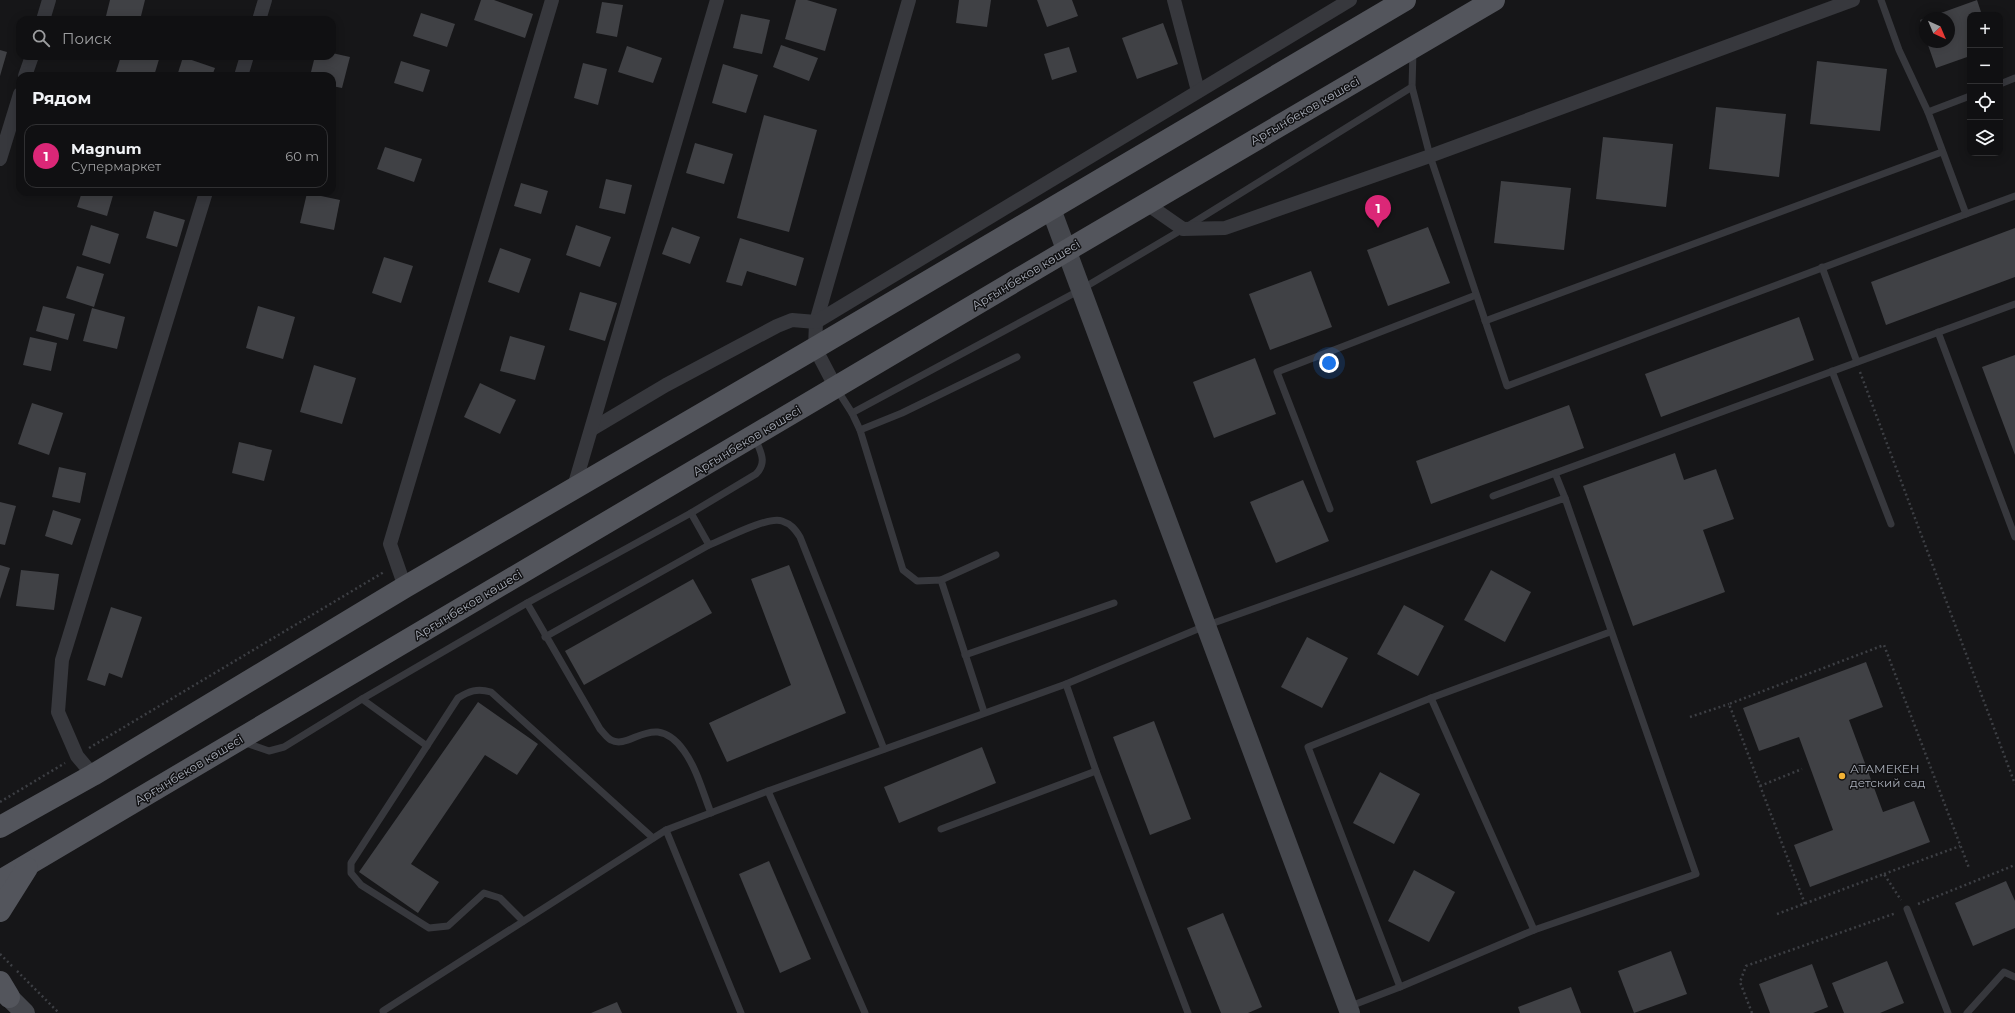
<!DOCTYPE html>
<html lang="ru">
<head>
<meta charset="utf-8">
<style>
	:root { --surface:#101012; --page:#19191b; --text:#f1f3f6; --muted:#9c9d9f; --line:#303032; --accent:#db2777 }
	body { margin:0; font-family:Montserrat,sans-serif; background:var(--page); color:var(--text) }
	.controls { position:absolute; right:12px; top:12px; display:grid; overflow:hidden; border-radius:8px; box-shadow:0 2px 10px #0003 }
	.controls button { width:36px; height:36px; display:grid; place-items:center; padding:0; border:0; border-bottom:1px solid var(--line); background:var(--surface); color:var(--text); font:20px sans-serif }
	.compass { position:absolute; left:1919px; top:12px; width:36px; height:36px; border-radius:50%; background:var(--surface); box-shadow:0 2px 10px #0003; rotate:136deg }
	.you { position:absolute; left:1329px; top:363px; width:14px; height:14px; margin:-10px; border:3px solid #fff; border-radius:50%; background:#1a73e8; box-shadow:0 0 0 6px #1a73e833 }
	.badge { display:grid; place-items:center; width:26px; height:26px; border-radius:50%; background:var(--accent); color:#fff; font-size:13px; font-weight:700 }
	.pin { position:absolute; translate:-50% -33px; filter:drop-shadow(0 1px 2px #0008) }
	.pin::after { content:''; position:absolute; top:21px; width:14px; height:12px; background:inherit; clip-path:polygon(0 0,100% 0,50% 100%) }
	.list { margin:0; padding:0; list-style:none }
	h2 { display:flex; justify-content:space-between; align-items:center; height:52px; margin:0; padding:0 16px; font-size:17px }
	h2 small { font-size:13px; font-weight:400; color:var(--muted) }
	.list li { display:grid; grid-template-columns:26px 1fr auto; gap:12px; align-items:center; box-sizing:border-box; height:64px; margin:0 8px 8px; padding:0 8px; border:1px solid var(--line); border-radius:12px }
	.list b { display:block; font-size:15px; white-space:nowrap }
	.list p { margin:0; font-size:13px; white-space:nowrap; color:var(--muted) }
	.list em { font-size:13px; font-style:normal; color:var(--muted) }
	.icon { flex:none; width:22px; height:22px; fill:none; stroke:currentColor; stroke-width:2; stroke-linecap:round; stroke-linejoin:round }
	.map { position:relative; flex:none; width:2015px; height:1013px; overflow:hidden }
	.search { position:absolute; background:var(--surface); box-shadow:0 2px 10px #0003; left:16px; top:16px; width:320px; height:44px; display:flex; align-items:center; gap:10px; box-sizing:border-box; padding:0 14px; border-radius:12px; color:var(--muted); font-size:15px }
	.panel { position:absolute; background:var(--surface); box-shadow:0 2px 10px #0003; left:16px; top:72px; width:320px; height:124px; border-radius:12px }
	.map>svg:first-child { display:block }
	.building { fill:#404145 }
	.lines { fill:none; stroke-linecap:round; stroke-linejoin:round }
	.path { stroke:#3d3f44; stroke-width:2.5; stroke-dasharray:2 3; stroke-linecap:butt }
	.lane { stroke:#37383d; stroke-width:7 }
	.street { stroke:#37383d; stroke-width:14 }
	.secondary { stroke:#45474d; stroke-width:20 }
	.primary { stroke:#53555c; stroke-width:22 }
	.poi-dot { fill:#f2b134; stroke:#111113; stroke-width:1.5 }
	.labels { text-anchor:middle; stroke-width:3; stroke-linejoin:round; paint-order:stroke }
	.street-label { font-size:12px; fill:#a8adb8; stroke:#111113 }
	.poi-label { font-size:12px; fill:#a8adb8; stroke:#111113; text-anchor:start }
</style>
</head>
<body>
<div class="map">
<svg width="2015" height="1013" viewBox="0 0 2015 1013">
	<rect width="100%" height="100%" fill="#161618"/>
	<g class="building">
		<path d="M110,0h35l-5,20h-35z"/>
		<path d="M481,0h13l39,14 -8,24 -51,-18z"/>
		<path d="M796,0h11l30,9 -12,42 -40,-12z"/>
		<path d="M959,0h32l-4,27 -31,-4z"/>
		<path d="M1037,0h35l6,16 -31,11z"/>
		<path d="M1977,0l5,15h-12v41l-34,12 -9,-26h22v-24h-22z"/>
		<path d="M602,2l21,3 -6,32 -21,-4z"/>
		<path d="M421,13l34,11 -8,23 -34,-11z"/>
		<path d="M741,14l29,6 -8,34 -29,-6z"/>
		<path d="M1925,18v17l-5,-15z"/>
		<path d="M1163,23l15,41 -41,15 -15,-41z"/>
		<path d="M781,45l37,13 -9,23 -36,-14z"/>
		<path d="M627,46l35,12 -9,25 -35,-11z"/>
		<path d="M1069,47l8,25 -25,8 -8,-26z"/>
		<path d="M0,50l7,2 -7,24z"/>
		<path d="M332,53l18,4 -8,31 -10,-2v-10h-22l5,-20h17z"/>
		<path d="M121,56h39l-6,20h-25l-13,-4z"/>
		<path d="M183,57l32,11 -3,8h-35z"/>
		<path d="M401,61l29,9 -7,22 -29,-9z"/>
		<path d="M1817,61l70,8 -7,62 -70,-7z"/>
		<path d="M583,63l24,6 -9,36 -24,-7z"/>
		<path d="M723,64l35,11 -12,38 -34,-10z"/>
		<path d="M1716,107l70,7 -7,63 -70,-8z"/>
		<path d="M764,115l53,15 -28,102 -52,-14z"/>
		<path d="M1603,137l70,7 -7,63 -70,-8z"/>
		<path d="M695,143l38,11 -9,30 -38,-11z"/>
		<path d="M385,147l37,12 -8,23 -37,-13z"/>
		<path d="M606,179l26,6 -7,29 -26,-6z"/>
		<path d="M1501,181l70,7 -7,62 -70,-7z"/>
		<path d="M521,183l27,8 -7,23 -27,-8z"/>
		<path d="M82,192h32l-7,24 -30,-9z"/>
		<path d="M307,193l33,7 -6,30 -34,-7z"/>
		<path d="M154,211l31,9 -8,27 -31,-9z"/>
		<path d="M91,225l28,9 -9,30 -28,-9z"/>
		<path d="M576,225l35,12 -11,30 -34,-12z"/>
		<path d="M672,227l28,10 -10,27 -28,-10z"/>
		<path d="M1428,227l22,56 -62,23 -21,-56z"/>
		<path d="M2015,228v49l-129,48 -15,-43z"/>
		<path d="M740,238l64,20 -8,28 -49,-15 -5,15 -16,-4z"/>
		<path d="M500,248l31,11 -12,34 -31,-11z"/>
		<path d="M384,257l29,9 -12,37 -29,-10z"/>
		<path d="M77,266l27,8 -10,33 -28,-9z"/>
		<path d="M1311,271l21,56 -62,23 -21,-56z"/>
		<path d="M580,292l37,11 -12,38 -36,-11z"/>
		<path d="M43,306l32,8 -7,26 -32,-9z"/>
		<path d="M258,306l37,11 -12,42 -37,-11z"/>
		<path d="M92,308l33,9 -8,32 -34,-8z"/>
		<path d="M1799,317l15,43 -153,57 -16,-43z"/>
		<path d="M510,336l35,10 -10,34 -35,-9z"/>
		<path d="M30,337l27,6 -6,28 -28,-6z"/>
		<path d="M2015,355v100l-33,-88z"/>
		<path d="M1255,358l21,56 -62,24 -21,-56z"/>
		<path d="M314,365l42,13 -14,46 -42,-12z"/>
		<path d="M480,383l36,17 -16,34 -36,-17z"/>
		<path d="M32,403l31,10 -14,42 -31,-11z"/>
		<path d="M1569,405l15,43 -153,56 -15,-43z"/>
		<path d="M239,442l33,8 -8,31 -32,-8z"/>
		<path d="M1675,453l9,27 32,-11 18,50 -31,11 22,62 -92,34 -50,-140z"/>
		<path d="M59,467l27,6 -6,30 -28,-6z"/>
		<path d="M1303,480l26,61 -53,22 -26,-61z"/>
		<path d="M0,502l16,4 -11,39 -5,-1z"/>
		<path d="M53,510l28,9 -9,26 -27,-9z"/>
		<path d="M0,565l10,3 -10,31z"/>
		<path d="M789,565l57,148 -119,49 -18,-39 82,-38 -40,-106z"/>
		<path d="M21,570l38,4 -5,36 -38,-4z"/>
		<path d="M1491,570l40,22 -26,50 -41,-22z"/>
		<path d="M693,579l19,34 -128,72 -19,-34z"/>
		<path d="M1404,605l40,21 -26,50 -41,-22z"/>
		<path d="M111,607l31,10 -20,61 -13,-5 -4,13 -18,-6z"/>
		<path d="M1307,637l41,21 -26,50 -41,-21z"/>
		<path d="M1866,662l17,45 -34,13 34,92 31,-11 16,41 -120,45 -16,-42 39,-15 -34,-93 -40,14 -16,-43z"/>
		<path d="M478,702l60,42 -21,31 -32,-20 -74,109 28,18 -21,31 -59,-41z"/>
		<path d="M1154,721l37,98 -41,16 -37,-98z"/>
		<path d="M982,747l14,36 -97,40 -15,-36z"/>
		<path d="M1380,772l40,22 -26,50 -41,-21z"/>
		<path d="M769,861l42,98 -31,14 -41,-99z"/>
		<path d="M1414,870l41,22 -26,50 -41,-21z"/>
		<path d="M2006,881l9,20v27l-42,18 -18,-43z"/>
		<path d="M1223,913l39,94 -14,6h-27l-34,-85z"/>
		<path d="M1671,951l16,43 -53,19 -16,-42z"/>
		<path d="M1887,961l17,42 -24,10h-36l-12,-30z"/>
		<path d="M1812,964l16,43 -15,6h-43l-11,-29z"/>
		<path d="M1571,987l10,26h-61l-2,-6z"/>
		<path d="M617,1002l5,11h-31z"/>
	</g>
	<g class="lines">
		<g class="path">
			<path d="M1860,372l155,412"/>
			<path d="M1690,717l39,-13"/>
			<path d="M89,748l295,-176"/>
			<path d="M1760,786l42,-17"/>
			<path d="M0,802l65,-39"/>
			<path d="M1884,874l76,-28"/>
			<path d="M1805,904l-76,-200 155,-59 85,223"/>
			<path d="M1918,904l97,-39"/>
			<path d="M1777,914l107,-40 17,26"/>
			<path d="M0,954l12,12"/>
			<path d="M17,971l42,42"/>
			<path d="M1752,1013l-12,-31 6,-16 150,-53"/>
		</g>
		<g class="lane">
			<path d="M1881,0l18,50 29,62"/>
			<path d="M1413,51l-1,36 18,69 77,230 459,-172 -38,-102 42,-16"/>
			<path d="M2000,84l15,-6"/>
			<path d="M1966,214l49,-18"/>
			<path d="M1822,267l35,95"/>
			<path d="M1485,321l457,-169"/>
			<path d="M1938,332l77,205"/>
			<path d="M1832,371l59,153"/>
			<path d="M836,388l16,25 8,17 43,140 14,11 24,-1 43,132"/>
			<path d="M852,413l228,-123 103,-61 229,-142"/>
			<path d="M860,430l42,-17 115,-56"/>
			<path d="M755,438c5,13 13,24 1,36l-65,39 18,32c16,-6 58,-29 73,-24 9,3 13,8 18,16l84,212"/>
			<path d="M1555,473l10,25"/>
			<path d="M1493,496l522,-192"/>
			<path d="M1330,509l-53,-137 199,-77"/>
			<path d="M691,513l-164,90 73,126c3,3 7,9 11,11 20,11 43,-31 73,11 13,18 19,42 27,62"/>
			<path d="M941,580l55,-25"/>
			<path d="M545,637l164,-92"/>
			<path d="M965,655l149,-52"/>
			<path d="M1066,684l139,-58 360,-128 131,376 -162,56 -134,57 -52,20"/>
			<path d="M1431,698l103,232"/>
			<path d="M362,699l65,47"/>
			<path d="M243,742l26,9 15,-4 78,-48 165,-96"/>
			<path d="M941,829l155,-58"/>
			<path d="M666,830l102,-39"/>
			<path d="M1907,909l41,104"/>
			<path d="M523,921l-23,-23 -16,-5 -36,33 -19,2 -68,-43 -10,-12v-10l107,-165c11,-7 19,-10 33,-6l162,146"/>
			<path d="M1400,987l-92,-240 123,-49 179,-66"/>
			<path d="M383,1011l283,-181 75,183"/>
			<path d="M865,1013l-97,-222 298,-107 30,87 92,242"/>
			<path d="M1967,1013l37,-41 11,5"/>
		</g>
		<g class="street">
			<path d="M1174,0l24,91"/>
			<path d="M43,20l6,-20"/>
			<path d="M259,20l6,-20"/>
			<path d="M25,76l7,-20"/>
			<path d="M241,76l6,-20"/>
			<path d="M0,159l20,-65"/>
			<path d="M1147,204l36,25 42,-1 205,-72 423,-156"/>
			<path d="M836,388l-21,-40 1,-26 93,-322"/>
			<path d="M592,429l74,-44 111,-59 15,-6 24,2 534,-322"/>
			<path d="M574,487l143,-487"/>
			<path d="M405,587l-15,-43 162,-544"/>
			<path d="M93,775l-16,-19 -19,-44 4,-52 144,-468"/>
		</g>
		<g class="secondary">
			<path d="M1051,209l299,804"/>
			<path d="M0,988l25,25"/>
		</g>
		<g class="primary">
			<path d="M0,827l93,-52 312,-188 410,-239 590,-348"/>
			<path d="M0,881l1066,-630 428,-251"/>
			<path d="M0,911l27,-43"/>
			<path d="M0,982l9,15"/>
		</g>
	</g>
	<circle class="poi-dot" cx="1842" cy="776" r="4"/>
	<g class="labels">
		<g class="street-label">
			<text transform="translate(1305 111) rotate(-30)" y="4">Арғынбеков көшесі</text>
			<text transform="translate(1026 275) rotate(-31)" y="4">Арғынбеков көшесі</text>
			<text transform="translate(747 441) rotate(-31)" y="4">Арғынбеков көшесі</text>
			<text transform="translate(468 605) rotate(-31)" y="4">Арғынбеков көшесі</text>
			<text transform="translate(189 770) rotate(-31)" y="4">Арғынбеков көшесі</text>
		</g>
		<g class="poi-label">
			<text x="1850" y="773">АТАМЕКЕН<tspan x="1850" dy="14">детский сад</tspan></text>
		</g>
	</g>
</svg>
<div class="controls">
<button>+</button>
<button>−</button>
<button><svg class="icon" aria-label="locate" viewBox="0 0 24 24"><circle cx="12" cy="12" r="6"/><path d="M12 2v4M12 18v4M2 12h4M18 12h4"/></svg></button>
<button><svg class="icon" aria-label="layers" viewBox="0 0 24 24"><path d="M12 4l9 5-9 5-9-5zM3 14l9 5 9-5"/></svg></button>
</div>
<svg class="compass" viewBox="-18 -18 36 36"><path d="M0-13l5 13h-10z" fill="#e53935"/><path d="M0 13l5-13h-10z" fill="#9c9d9f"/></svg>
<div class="you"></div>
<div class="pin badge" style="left:1378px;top:228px">1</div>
<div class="search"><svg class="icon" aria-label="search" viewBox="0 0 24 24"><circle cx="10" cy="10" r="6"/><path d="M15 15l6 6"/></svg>Поиск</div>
<section class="panel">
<h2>Рядом<small></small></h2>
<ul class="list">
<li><span class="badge">1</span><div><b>Magnum</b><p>Супермаркет</p></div><em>60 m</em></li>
</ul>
</section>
</div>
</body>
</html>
